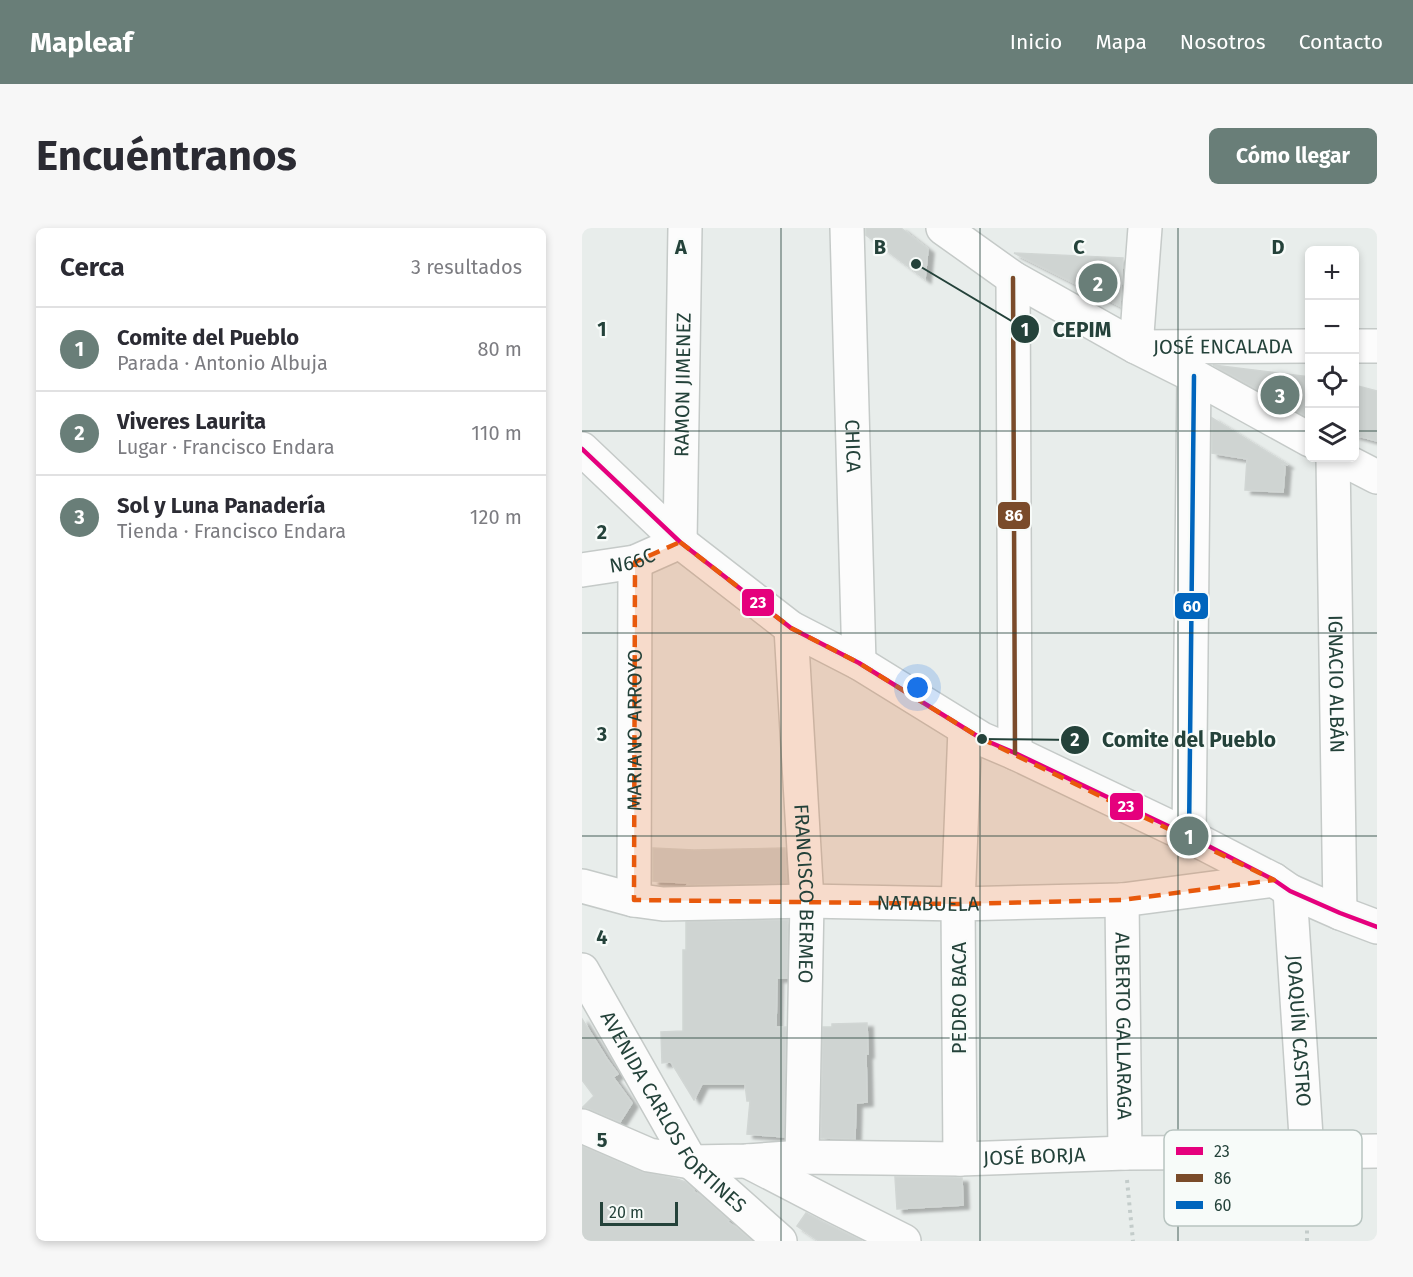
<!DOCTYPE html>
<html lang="es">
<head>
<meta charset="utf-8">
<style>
	:root { --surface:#fff; --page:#f7f7f7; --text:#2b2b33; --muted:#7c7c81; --line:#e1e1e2; --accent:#697e78 }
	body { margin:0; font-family:"Fira Sans",sans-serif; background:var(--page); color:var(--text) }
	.controls { position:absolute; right:18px; top:18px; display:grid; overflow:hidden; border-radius:9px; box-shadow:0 3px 9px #0003 }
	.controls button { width:54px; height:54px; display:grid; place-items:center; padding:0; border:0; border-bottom:2px solid var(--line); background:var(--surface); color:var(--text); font:30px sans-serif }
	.scale { position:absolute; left:18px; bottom:15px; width:78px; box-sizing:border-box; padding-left:6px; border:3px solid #24423a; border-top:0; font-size:16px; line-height:21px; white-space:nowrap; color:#24423a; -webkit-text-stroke:4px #f7fbf9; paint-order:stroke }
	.you { position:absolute; left:336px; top:460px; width:21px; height:21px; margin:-15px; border:4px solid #fff; border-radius:50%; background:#1a73e8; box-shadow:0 0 0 9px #1a73e833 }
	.badge { display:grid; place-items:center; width:39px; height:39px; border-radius:50%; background:var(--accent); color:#fff; font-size:20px; font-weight:700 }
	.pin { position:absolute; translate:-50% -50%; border:3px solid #fff; box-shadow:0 2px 6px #0006 }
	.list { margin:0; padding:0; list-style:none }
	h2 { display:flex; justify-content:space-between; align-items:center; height:78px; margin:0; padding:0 24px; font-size:26px }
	h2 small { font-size:20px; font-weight:400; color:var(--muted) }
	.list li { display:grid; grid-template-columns:39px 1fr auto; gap:18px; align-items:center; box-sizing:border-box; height:84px; padding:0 24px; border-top:2px solid var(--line) }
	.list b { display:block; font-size:22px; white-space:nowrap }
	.list p { margin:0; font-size:20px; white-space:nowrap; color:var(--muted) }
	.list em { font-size:20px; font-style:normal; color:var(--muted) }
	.icon { flex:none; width:33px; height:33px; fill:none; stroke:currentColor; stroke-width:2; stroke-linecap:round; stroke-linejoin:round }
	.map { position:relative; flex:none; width:795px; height:1013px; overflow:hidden; border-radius:9px }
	header { display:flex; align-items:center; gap:36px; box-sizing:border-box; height:84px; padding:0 30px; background:var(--accent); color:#fff }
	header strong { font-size:28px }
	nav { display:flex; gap:33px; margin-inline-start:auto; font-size:21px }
	.intro { display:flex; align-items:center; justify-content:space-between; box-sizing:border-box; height:144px; padding:0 36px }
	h1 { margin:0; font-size:42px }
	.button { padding:15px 27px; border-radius:9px; background:var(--accent); color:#fff; font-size:21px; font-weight:700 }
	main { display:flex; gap:36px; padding:0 36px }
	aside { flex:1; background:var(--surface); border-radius:9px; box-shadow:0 3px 9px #0003 }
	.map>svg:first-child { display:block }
	.building { fill:#cfd4d2; stroke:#d1d6d4; stroke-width:1.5; filter:url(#shadow) }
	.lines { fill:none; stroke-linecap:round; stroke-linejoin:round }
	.minor-casing { stroke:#c5cac8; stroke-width:36 }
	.path { stroke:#c3ccca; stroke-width:4; stroke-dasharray:3 4.5; stroke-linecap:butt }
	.minor { stroke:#fcfcfc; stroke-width:33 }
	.bus-1-casing { stroke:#f7fbf9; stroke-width:9 }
	.bus-2-casing { stroke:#f7fbf9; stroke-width:9 }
	.bus-3-casing { stroke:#f7fbf9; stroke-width:9 }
	.bus-1 { stroke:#e5007d; stroke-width:4.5 }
	.bus-2 { stroke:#7a4b2a; stroke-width:4.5 }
	.bus-3 { stroke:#0065bd; stroke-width:4.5 }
	.marked { fill:#e8590c; fill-opacity:0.2; stroke:#e8590c; stroke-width:4.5; stroke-dasharray:12 8; stroke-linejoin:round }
	.grid { fill:none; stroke:#24423a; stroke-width:1.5; stroke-opacity:0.55 }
	.labels { text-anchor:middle; stroke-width:4.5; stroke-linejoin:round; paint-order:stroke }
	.street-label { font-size:20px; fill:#24423a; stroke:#f7fbf9 }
	.key { fill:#f7fbf9; stroke:#b8c4c0; stroke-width:1.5 }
	.key-label { font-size:16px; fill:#24423a }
	.grid-label { font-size:20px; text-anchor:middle; font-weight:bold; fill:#24423a; stroke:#f7fbf9; stroke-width:4.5; stroke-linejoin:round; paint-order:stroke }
	.leader { fill:none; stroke:#24423a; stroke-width:2 }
	.callout-dot { fill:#24423a; stroke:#f7fbf9; stroke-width:2 }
	.mark-label { font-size:18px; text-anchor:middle; font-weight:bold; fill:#fff }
	.callout-label { font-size:21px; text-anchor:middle; font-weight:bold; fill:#24423a; stroke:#f7fbf9; stroke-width:4.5; stroke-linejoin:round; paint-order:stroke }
	.line-badge { stroke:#f7fbf9; stroke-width:2 }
	.badge-label { font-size:16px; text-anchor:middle; font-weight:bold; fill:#fff }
</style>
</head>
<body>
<header>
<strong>Mapleaf</strong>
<nav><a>Inicio</a><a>Mapa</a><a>Nosotros</a><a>Contacto</a></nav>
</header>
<div class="intro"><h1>Encuéntranos</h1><a class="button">Cómo llegar</a></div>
<main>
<aside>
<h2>Cerca<small>3 resultados</small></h2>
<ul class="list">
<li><span class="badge">1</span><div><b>Comite del Pueblo</b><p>Parada · Antonio Albuja</p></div><em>80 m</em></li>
<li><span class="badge">2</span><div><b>Viveres Laurita</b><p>Lugar · Francisco Endara</p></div><em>110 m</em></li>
<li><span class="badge">3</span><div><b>Sol y Luna Panadería</b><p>Tienda · Francisco Endara</p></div><em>120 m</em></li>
</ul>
</aside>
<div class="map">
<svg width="795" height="1013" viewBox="0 0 795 1013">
	<defs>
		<filter id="shadow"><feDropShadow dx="6" dy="4" stdDeviation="1.5" flood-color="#0004"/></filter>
	</defs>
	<rect width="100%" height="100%" fill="#e8edeb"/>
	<g class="building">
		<path d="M284,0h35l27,21 -3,30 -59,-44z"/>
		<path d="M432,25l109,5 -3,48z"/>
		<path d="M631,137l97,12v41z"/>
		<path d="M772,157l23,6v50l-23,-6z"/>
		<path d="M630,190l76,47 -7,-1 4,3 -2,25 -38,-2 2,-31 -35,-6z"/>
		<path d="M71,620l41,2 91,-2 2,35 -100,2 1,-2 -35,-2z"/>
		<path d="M206,692l-1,58h-10l-1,49h10l-2,110 -37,-3 3,-33h-3l-2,-17h-43l-8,16 -23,-38 -9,1 -1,-31 22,-1v-81h3v-28z"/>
		<path d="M0,791l25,40 11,15 -5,3 19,26 -12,19 -31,-13 -7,-1 12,-12 -12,-16z"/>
		<path d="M285,795l1,31h-2l1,48 -11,1 -1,36 -34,-1 2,-111h9v-3z"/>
		<path d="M0,918l60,26 35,7 8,3 9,8v2l6,3 29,25 -1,2 9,6 15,13h-170z"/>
		<path d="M313,949l67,1 1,27 -66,4z"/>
		<path d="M224,985l17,9 39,19h-43l-22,-15z"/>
	</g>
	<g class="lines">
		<defs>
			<g id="minor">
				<path id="s1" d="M265,0l12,435"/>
				<path d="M361,0l70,50 123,69 58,29 116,64"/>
				<path id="s2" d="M563,0l-9,119 174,-1"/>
				<path d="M431,50l2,475"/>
				<path d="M772,118h23"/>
				<path d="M0,221l98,93 111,86 68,35 123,76 33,14 174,83 85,44 16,11 50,22 37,14"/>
				<path id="s3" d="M751,230l7,455"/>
				<path d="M758,230l37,19"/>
				<path id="s4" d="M0,342l53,-8 45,-20 5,-314"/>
				<path id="s5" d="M209,400l16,273 -5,256"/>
				<path d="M607,608l5,-460"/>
				<path id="s6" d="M0,658l52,14 29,4 144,-3 151,3 164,-4 152,-20"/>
				<path id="s7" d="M708,663l17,261"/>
				<path id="s8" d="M52,672l1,-338"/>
				<path id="s9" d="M540,672l3,253"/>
				<path id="s10" d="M0,742l109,192 89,79"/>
				<path id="s11" d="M0,898l67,29 42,7 56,-1 55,-4 158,2 165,-6 182,-1 70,-1"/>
				<path d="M378,931l-2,-255 7,-175"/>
				<path d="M165,933l85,44 72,36"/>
			</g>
		</defs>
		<use href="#minor" class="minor-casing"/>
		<g class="path">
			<path d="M545,952l6,61"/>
			<path d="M725,1013v-61"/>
		</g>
		<use href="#minor" class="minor"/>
		<defs>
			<path id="bus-1" d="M0,221l98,93 111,86 68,35 123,76 33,14 174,83 85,44 16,11 50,22 37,14"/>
			<path id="bus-2" d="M431,50l2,475"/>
			<path id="bus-3" d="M607,608l5,-460"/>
		</defs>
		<use href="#bus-1" class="bus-1-casing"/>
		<use href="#bus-2" class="bus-2-casing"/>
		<use href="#bus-3" class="bus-3-casing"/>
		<use href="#bus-1" class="bus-1"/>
		<use href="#bus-2" class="bus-2"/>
		<use href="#bus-3" class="bus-3"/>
	</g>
	<path class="marked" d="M98,314l111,86 68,35 123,76 292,141 -152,20 -164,4 -324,-4 1,-338z"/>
	<path class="grid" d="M199,0v1013M398,0v1013M596,0v1013M0,203h728M772,203h23M0,405h795M0,608h795M0,810h795"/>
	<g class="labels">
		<g class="street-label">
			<text dy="7" stroke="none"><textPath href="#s2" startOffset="206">JOSÉ ENCALADA</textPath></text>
			<text dy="7" stroke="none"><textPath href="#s4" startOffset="260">RAMON JIMENEZ</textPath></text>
			<text dy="7" stroke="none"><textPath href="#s1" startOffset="218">CHICA</textPath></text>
			<text dy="7" stroke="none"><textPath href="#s4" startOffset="51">N66C</textPath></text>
			<text dy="7" stroke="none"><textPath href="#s3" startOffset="226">IGNACIO ALBÁN</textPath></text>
			<text dy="7" stroke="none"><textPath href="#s8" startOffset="170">MARIANO ARROYO</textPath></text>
			<text dy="7" stroke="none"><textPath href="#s5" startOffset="266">FRANCISCO BERMEO</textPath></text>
			<text dy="7" stroke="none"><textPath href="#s6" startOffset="348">NATABUELA</textPath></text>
			<text transform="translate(377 770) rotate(-90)" y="7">PEDRO BACA</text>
			<text dy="7" stroke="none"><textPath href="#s9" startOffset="126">ALBERTO GALLARAGA</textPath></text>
			<text dy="7" stroke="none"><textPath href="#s7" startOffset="140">JOAQUÍN CASTRO</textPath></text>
			<text dy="7" stroke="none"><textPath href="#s10" startOffset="170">AVENIDA CARLOS FORTINES</textPath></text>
			<text dy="7" stroke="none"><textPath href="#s11" startOffset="459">JOSÉ BORJA</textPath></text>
		</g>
	</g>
	<rect x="582" y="902" width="198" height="96" rx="9" class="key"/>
	<rect x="594" y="919" width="27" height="8" fill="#e5007d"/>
	<rect x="594" y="946" width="27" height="8" fill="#7a4b2a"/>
	<rect x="594" y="973" width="27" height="8" fill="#0065bd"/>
	<g class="key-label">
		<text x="632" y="929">23</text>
		<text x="632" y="956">86</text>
		<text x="632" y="983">60</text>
	</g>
	<g class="grid-label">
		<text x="99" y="26">A</text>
		<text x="298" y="26">B</text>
		<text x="497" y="26">C</text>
		<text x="696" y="26">D</text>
		<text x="20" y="108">1</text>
		<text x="20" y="311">2</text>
		<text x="20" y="513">3</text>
		<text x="20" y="716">4</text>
		<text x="20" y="919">5</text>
	</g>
	<path class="leader" d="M334 36L443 101M400 511L493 512"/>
	<g class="callout-dot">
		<circle cx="334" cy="36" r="6"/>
		<circle cx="400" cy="511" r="6"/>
		<circle cx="443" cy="101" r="15"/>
		<circle cx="493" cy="512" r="15"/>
	</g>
	<g class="mark-label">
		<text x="443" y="108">1</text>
		<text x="493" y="518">2</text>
	</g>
	<g class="callout-label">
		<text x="500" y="109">CEPIM</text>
		<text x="607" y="519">Comite del Pueblo</text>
	</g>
	<g class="line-badge">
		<rect x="415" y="273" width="34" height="29" rx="6" fill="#7a4b2a"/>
		<rect x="159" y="360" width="34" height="29" rx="6" fill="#e5007d"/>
		<rect x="592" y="364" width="35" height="28" rx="6" fill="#0065bd"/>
		<rect x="527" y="564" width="35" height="29" rx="6" fill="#e5007d"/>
	</g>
	<g class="badge-label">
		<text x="432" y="293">86</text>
		<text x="176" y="380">23</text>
		<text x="610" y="384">60</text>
		<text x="544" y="584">23</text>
	</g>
</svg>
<div class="controls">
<button>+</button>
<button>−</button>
<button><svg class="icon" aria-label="locate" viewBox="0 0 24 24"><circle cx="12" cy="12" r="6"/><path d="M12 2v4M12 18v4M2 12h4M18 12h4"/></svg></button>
<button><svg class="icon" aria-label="layers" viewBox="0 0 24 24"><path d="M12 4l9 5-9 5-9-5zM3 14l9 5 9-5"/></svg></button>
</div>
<div class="scale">20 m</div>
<div class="you"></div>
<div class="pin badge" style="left:607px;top:608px">1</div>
<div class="pin badge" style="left:516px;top:55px">2</div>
<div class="pin badge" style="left:698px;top:167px">3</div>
</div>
</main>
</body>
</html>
